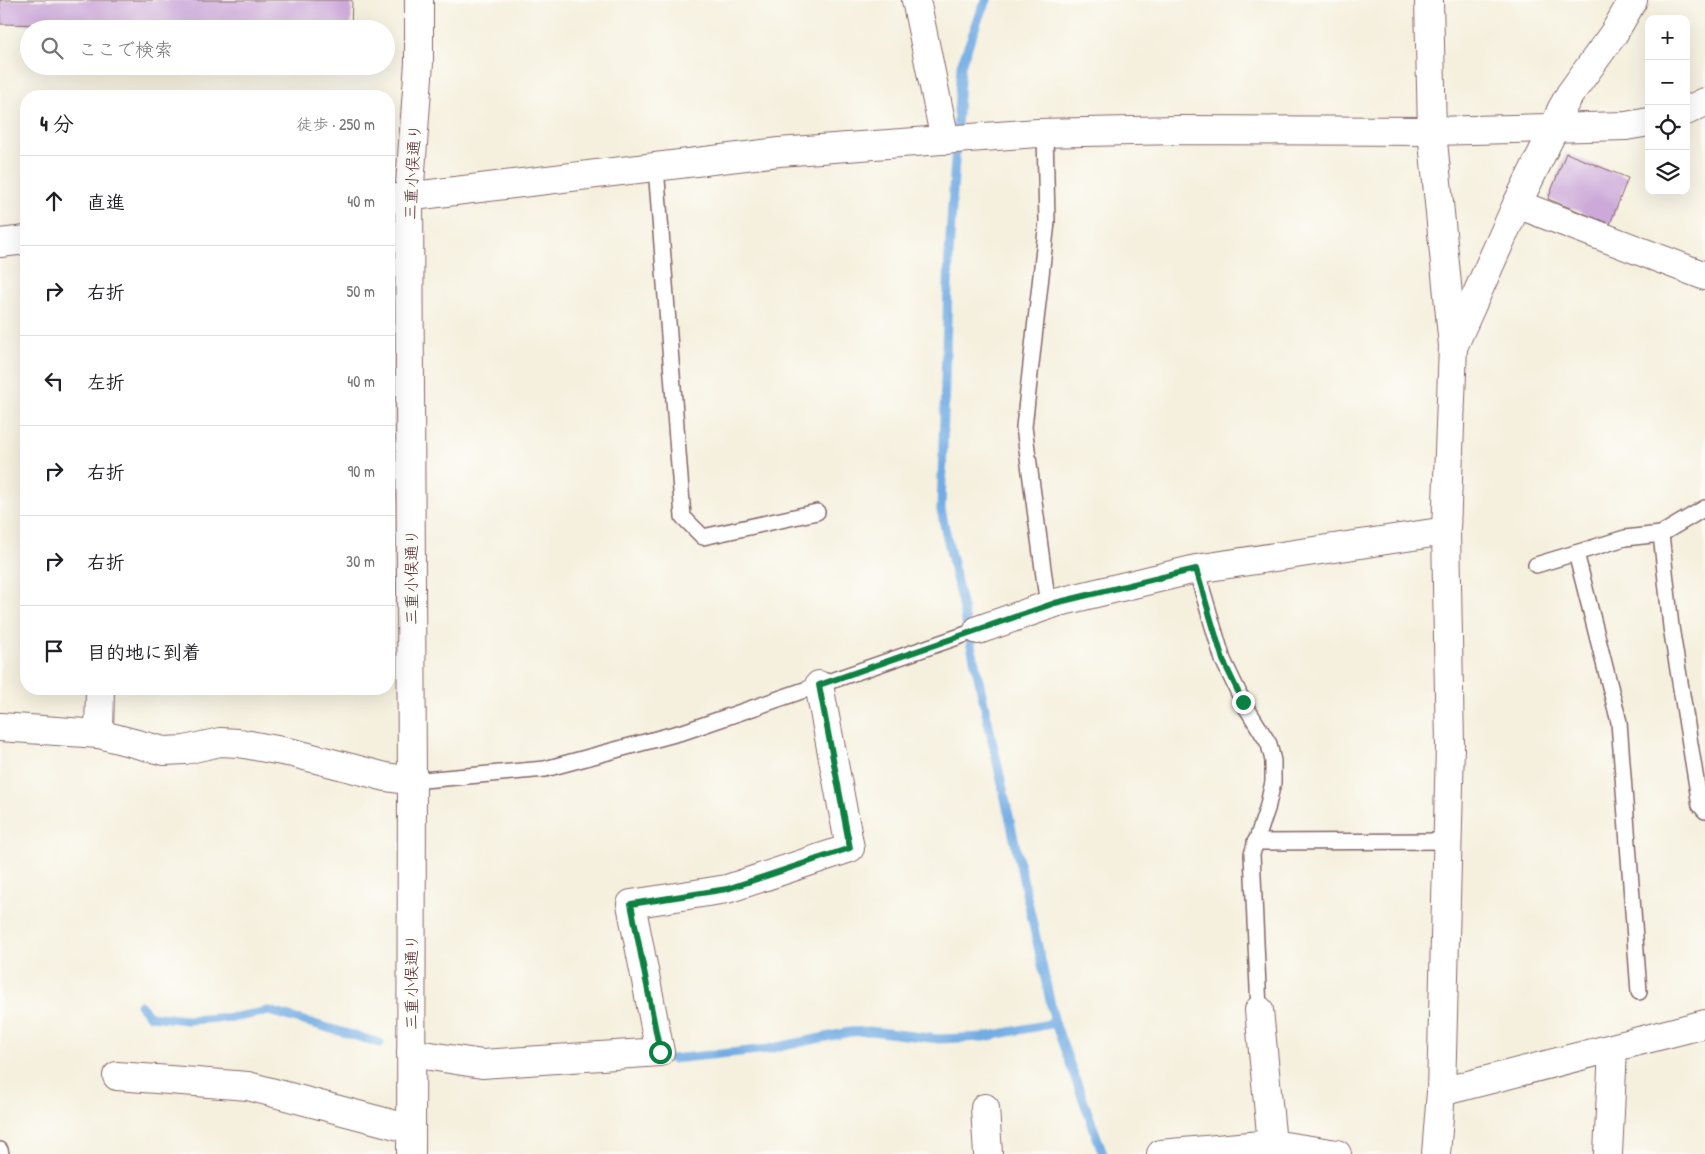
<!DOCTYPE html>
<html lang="ja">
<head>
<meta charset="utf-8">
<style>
	:root { --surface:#fff; --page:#f6f6f6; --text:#202124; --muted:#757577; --line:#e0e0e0 }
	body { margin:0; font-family:"Patrick Hand","Klee One",sans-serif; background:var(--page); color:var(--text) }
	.controls { position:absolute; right:15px; top:15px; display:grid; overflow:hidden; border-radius:10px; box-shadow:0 5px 20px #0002 }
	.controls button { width:45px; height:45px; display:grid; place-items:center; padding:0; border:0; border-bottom:1px solid var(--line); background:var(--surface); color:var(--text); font:25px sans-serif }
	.stop { position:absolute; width:15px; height:15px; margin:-11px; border:4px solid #0b8043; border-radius:50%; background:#fff }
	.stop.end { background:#0b8043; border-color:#fff; box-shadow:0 1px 5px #0008 }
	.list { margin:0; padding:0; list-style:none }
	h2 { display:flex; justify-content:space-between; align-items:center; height:65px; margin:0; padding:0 20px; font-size:21px }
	h2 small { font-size:16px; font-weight:400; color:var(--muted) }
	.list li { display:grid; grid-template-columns:32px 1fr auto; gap:15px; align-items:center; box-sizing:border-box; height:90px; padding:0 20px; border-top:1px solid var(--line) }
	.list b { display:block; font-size:19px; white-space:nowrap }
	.list em { font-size:16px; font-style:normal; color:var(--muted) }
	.icon { flex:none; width:28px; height:28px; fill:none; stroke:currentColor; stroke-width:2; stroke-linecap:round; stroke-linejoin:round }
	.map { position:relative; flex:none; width:1705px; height:1154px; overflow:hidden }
	.search { position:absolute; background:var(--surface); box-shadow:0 5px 20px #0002; left:20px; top:20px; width:375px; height:55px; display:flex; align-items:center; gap:12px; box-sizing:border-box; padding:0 18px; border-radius:28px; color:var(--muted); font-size:19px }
	.panel { position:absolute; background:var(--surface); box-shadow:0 5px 20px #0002; left:20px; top:90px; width:375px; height:605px; border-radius:20px }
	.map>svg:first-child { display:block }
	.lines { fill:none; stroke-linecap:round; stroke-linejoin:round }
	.stream { stroke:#72ace3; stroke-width:9 }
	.building { fill:#cca9d9 }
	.service-casing { stroke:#86686a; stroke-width:18 }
	.minor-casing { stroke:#86686a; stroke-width:30 }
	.tertiary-casing { stroke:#86686a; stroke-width:30 }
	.service { stroke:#fff; stroke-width:15 }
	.minor { stroke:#fff; stroke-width:28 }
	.tertiary { stroke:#fff; stroke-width:28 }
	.route { stroke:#0b8043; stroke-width:6 }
	.labels { text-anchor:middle; stroke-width:4.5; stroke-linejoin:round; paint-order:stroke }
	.street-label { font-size:16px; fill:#4a1f2b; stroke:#fdfcf7 }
</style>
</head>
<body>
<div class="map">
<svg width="1705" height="1154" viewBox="0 0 1705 1154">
	<rect width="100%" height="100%" fill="#fdfcf7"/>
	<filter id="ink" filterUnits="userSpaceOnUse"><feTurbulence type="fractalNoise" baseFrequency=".02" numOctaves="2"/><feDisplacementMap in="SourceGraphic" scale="10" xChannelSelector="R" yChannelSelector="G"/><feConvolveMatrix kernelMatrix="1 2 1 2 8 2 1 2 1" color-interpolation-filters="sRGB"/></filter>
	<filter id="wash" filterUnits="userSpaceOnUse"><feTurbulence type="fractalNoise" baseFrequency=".0096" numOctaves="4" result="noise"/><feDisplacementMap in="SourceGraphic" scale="20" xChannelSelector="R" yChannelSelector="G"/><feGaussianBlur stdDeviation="1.12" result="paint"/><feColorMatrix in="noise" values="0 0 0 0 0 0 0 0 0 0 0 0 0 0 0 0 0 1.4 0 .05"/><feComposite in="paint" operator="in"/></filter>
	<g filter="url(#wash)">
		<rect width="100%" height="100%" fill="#f5f0de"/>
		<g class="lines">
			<g class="stream">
				<path d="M987,0l-5,9 -21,56 -12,189 -8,256 114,513 48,131"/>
				<path d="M140,1005l10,11 37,4 49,-3 33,-6 111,32"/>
				<path d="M672,1059l96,-10 82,-17 20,-1 69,8 45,-2 71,-14"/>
			</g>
		</g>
		<g id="blocks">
			<g class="building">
				<path d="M0,0h352l-1,29 -351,-5z"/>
				<path d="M1566,153l62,25 -18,46 -62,-25z"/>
			</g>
		</g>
	</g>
	<g filter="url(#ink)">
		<use href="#blocks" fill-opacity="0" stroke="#86686a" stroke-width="1"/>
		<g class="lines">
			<defs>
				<g id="service">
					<path d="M1045,133l2,89 -23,205 24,179"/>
					<path d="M656,167l27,350 20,20 114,-25"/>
					<path d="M1661,534l10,93 29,178 5,6"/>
					<path d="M1576,553l43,169 20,270"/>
					<path d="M1536,565l89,-27 36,-4 44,-26"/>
					<path d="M1196,569l27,91 20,42 26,42 4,17v21l-6,27 -15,45 7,156"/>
					<path d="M412,781l133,-12 141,-38 292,-101"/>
					<path d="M1255,842l192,-1"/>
					<path d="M0,1150l1,4"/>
				</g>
				<g id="minor">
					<path d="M916,0l29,140"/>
					<path d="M1429,0l3,131 21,215 -7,185 4,215 -9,346 -5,62"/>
					<path d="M1517,204l188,72"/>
					<path d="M1454,345l63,-141 37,-75 7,-19 9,-16 44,-61 19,-33"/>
					<path d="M978,630l77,-27 141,-34 250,-38"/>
					<path d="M0,727l99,7 65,17 21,-1 35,-8 19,1 54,10 93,24 26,4"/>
					<path d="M99,734l1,-45"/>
					<path d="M1259,1010l13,134"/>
					<path d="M411,1053l71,11 178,-12 -29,-148 96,-15 123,-41 -31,-163"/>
					<path d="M117,1076l131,10 163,43"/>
					<path d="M1441,1092l264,-68"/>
					<path d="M985,1108l3,46"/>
					<path d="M1161,1154l111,-10 65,10"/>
					<path d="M1608,1154l5,-106"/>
				</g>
				<g id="tertiary">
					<path d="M1686,111l19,-9"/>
					<path d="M389,199l390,-47 259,-19 141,-3 253,1 194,-5 23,-4"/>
					<path d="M0,243l26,-3"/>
					<path d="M411,1154l1,-373 -3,-584 10,-134v-63"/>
				</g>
			</defs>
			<use href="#service" class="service-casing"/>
			<use href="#minor" class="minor-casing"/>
			<use href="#tertiary" class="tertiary-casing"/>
			<use href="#service" class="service"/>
			<use href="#minor" class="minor"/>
			<use href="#tertiary" class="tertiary"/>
		</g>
	</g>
	<g class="lines" filter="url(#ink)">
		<path class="route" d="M660,1052l-29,-148 96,-15 123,-41 -31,-163 236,-82 141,-34 27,91 20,42"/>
	</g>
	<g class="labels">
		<g class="street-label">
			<text transform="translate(412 172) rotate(-87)" y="6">三重小俣通り</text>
			<text transform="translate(411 577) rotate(-90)" y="6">三重小俣通り</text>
			<text transform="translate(411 982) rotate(-90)" y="6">三重小俣通り</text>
		</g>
	</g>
</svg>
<div class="controls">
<button>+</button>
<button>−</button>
<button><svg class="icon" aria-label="locate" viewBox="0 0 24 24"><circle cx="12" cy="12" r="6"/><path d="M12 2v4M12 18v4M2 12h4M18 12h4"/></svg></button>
<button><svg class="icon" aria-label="layers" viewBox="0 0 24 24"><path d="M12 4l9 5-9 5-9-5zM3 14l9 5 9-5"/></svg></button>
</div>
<div class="stop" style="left:660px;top:1052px"></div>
<div class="stop end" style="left:1243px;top:702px"></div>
<div class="search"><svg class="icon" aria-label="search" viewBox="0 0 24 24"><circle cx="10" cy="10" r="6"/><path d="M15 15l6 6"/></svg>ここで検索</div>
<section class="panel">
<h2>4 分<small>徒歩 · 250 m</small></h2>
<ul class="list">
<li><svg class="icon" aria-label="ahead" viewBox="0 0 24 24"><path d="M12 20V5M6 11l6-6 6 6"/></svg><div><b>直進</b></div><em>40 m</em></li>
<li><svg class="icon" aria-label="right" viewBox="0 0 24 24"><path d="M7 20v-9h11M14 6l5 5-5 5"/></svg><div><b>右折</b></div><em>50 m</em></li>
<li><svg class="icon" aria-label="left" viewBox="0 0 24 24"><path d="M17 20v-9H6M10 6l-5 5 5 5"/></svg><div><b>左折</b></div><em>40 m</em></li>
<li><svg class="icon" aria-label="right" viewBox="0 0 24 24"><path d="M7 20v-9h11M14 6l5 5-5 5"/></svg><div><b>右折</b></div><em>90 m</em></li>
<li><svg class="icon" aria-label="right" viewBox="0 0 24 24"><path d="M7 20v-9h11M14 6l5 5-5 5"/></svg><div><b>右折</b></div><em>30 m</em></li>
<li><svg class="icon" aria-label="arrive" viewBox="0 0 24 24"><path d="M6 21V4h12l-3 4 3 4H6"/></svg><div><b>目的地に到着</b></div></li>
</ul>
</section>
</div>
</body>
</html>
